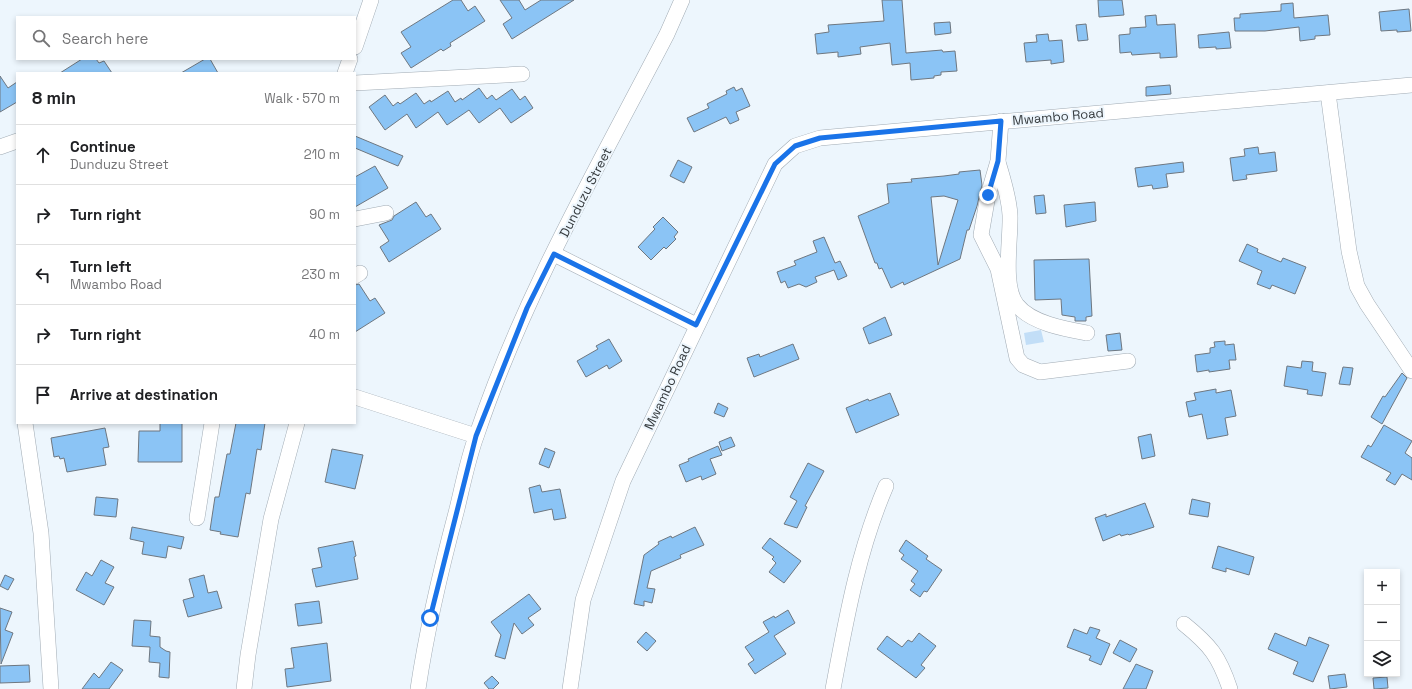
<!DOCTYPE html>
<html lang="en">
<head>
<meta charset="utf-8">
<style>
	:root { --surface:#fff; --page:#f2f2f2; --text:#202124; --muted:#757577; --line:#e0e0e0 }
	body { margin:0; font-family:"Space Grotesk",sans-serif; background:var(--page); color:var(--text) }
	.controls { position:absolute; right:12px; bottom:12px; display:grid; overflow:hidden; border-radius:0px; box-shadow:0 2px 6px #0003 }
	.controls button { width:36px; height:36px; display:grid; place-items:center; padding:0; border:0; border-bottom:1px solid var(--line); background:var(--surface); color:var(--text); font:20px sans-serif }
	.stop { position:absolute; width:12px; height:12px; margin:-9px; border:3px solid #1a73e8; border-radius:50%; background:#fff }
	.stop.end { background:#1a73e8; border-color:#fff; box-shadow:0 1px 4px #0008 }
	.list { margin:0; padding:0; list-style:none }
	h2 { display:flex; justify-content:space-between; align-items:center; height:52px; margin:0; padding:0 16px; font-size:17px }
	h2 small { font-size:13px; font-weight:400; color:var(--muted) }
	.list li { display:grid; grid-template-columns:26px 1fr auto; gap:12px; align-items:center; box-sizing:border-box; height:60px; padding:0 16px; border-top:1px solid var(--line) }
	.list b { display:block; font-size:15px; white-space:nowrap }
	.list p { margin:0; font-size:13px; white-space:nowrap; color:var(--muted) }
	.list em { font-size:13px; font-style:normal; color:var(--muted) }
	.icon { flex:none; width:22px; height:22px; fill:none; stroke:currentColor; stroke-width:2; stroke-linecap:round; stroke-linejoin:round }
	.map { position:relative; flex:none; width:1412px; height:689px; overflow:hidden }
	.search { position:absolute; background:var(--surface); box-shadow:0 2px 6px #0003; left:16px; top:16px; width:340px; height:44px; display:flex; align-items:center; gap:10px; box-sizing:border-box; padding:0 14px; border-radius:0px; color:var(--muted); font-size:15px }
	.panel { position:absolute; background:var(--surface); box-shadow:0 2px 6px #0003; left:16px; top:72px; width:340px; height:352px; border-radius:0px }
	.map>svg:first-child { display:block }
	.water { fill:#c2def7 }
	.building { fill:#8bc4f5; stroke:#6e7780; fill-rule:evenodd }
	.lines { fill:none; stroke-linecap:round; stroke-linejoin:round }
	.minor-casing { stroke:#a1abb4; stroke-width:16 }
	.minor { stroke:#fff; stroke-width:15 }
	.route { stroke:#1a73e8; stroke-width:5 }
	.labels { text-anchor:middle; stroke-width:4; stroke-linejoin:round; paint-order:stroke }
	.street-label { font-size:13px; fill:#353a3d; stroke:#edf6fd }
</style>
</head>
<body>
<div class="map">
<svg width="1412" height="689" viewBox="0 0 1412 689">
	<rect width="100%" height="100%" fill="#edf6fd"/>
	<path class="water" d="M1041,330l3,12 -18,3 -2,-12z"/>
	<g class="building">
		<path d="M453,0h8l7,11 7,-5 10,15 -35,22 1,3 -8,5 -2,-2 -30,19 -10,-15 10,-6 -10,-15z"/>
		<path d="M500,0h19l6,10 16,-10h33l-62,39 -9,-15 9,-6z"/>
		<path d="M882,0h20l4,53 36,-3 1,2 12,-1 2,20 -16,1v3l-7,1v2l-23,2 -1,-17 -18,2 -2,-22 -30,4 1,7 -23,3v-5l-21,2 -2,-20 14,-2 -1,-7 56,-4z"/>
		<path d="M1098,0h24l2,15 -25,2z"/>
		<path d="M1293,3l1,15 34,-3 2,20 -15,1v3l-15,2 -1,-14 -34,4h-30l-1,-13h6v-4l41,-3v-7z"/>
		<path d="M1409,9l2,22 -14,1v-2l-16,1 -2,-19z"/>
		<path d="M1156,15l1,10 18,-1 2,33 -17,1v-5l-28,2 -1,-3 -11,1 -1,-18 11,-1v-6l16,-1 -1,-11z"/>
		<path d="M950,22l1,11 -16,2 -1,-12z"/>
		<path d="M1086,24l2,16 -10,1 -2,-16z"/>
		<path d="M1229,32l2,16 -15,1v-2l-17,1 -1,-13z"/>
		<path d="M1048,34l1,7 13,-1 2,22 -13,2v-4l-25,2 -2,-19 13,-1 -1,-7z"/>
		<path d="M82,59h14l3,4 5,-2 8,12h-52z"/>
		<path d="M205,59h5l8,14h-37z"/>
		<path d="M0,76l8,12 9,-6v20l-17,10z"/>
		<path d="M1170,85l1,9 -25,2v-9z"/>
		<path d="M734,87l2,4 6,-3 8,18 -14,6 3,8 -9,4 -4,-7 -32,15 -7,-14 22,-10 -2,-4 20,-10 -1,-3z"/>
		<path d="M479,88l8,11 5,-4 4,5 16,-11 8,11 5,-4 8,12 -22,15 -11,-15 -21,15 -10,-13 -22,15 -9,-13 -22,16 -9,-14 -22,16 -16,-23 16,-12 8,11 5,-4 2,2 16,-11 8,11 6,-4 1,2 17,-11 7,11 6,-4 1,2z"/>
		<path d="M355,136l48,20 -5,10 -43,-18z"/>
		<path d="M1258,147l1,7 16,-2 2,19 -31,4 1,4 -14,2 -3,-23 15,-2 -1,-7z"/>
		<path d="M678,160l14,7 -8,16 -14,-7z"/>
		<path d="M1183,162l1,10 -18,2 2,13 -15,2 -1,-4 -14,2 -3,-19z"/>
		<path d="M375,166l13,22 -33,19v-30z"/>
		<path d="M980,170l2,15 -5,21 -8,24h-2l-7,29 -56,26 -1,-3 -12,6 -9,-20 -3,1 -2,-6h-2l-17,-47 31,-13 -2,-19 25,-2 -1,-3 33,-3 15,-2v-2zM944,196l14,4 -20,65 -7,-68z"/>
		<path d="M1044,195l2,18 -10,1 -2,-18z"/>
		<path d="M416,202l10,15 5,-3 10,15 -52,33 -9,-15 9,-6 -10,-16 13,-5 2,-4z"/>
		<path d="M1095,202l1,19 -30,6 -2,-22z"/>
		<path d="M663,217l15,15 -4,5 2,2 -10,10 -2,-2 -13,13 -13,-13 17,-18 -2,-2z"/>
		<path d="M824,237l11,26 5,-2 7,15 -9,4 -4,-10 -19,7 2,5 -11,5 -7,-3 -11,4 -3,-7 -4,2 -4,-11 19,-7 -2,-4 23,-9 -4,-11z"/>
		<path d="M1247,244l11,5 -1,3 24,10 2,-4 23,9 -11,27 -23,-9 -2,4 -13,-5 5,-13 -23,-10z"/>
		<path d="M1089,259l3,57 -6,1v4h-11v-4l-13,-2 -1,-16 -26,1 -1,-40z"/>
		<path d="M359,284l11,17 5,-3 10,15 -30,19v-47z"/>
		<path d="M885,317l7,18 -23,9 -6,-16z"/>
		<path d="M1120,333l2,17 -14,1 -2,-16z"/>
		<path d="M609,339l13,22 -13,8 -2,-4 -21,12 -9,-16 21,-12 -2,-3z"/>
		<path d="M1225,341v4l9,-1 2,16h-7l1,9 -21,3v-2l-12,2 -2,-17 15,-2v-5l5,-1 -1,-5z"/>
		<path d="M793,344l6,15 -45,18 -7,-19 12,-4 1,3z"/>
		<path d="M1302,361l11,1 -1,9 14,2 -4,23 -15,-2 1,-4 -24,-4 3,-20 14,2z"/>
		<path d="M1343,367l10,1 -3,17 -11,-1z"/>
		<path d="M1402,373l5,5 -25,46 -11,-7 12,-21 2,1z"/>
		<path d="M1216,389v4l15,-3 5,26 -11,2 3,17 -21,4 -5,-25 -13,3 -3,-15 10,-2 -2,-7z"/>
		<path d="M890,393l9,22 -43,18 -10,-25 22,-9 1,2z"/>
		<path d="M718,403l10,5 -4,9 -10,-4z"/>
		<path d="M160,423h22v39h-44l1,-31h21z"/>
		<path d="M236,423h29l-4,27 -4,-1 -7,45 -4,-1 -8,44 -18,-3 1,-2 -11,-2 5,-33h4l8,-43h3z"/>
		<path d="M1384,425l28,16 -7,12 7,5v22l-10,-6 -7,11 -9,-5 5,-7 -30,-16 7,-12 3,2z"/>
		<path d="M105,428l4,19 -6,1 3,17 -39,7 -3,-14 -4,1 -1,-3 -5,1 -3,-19z"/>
		<path d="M1151,434l4,22 -13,3 -4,-22z"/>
		<path d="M731,437l4,9 -13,5 -3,-9z"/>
		<path d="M718,446l4,9 -12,4 6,15 -14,6 -1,-4 -15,6 -7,-17 10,-4 -1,-2z"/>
		<path d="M545,448l10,4 -6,16 -10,-4z"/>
		<path d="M332,449l31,6 -8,34 -30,-7z"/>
		<path d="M808,463l16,8 -19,35 2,1 -10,21 -13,-4 13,-23 -7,-4z"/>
		<path d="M540,485l2,7 18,-3 6,29 -12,2 -2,-11 -18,4 -5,-25z"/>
		<path d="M96,497l22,2 -2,18 -22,-2z"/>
		<path d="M1192,499l18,4 -2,14 -19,-3z"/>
		<path d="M1145,503l9,24 -25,8 -1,-1 -7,2 -1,-2 -17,7 -8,-23 11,-4v3z"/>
		<path d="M132,527l52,10 -3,12 -13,-3 -2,12 -24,-4 2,-12 -14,-3z"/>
		<path d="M695,527l9,18 -24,10 1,3 -30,13 -4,17 8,1 -3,14 -8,-2v5l-10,-2 10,-49 15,-11 -1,-2 13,-6 1,2z"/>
		<path d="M770,538l31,23 -17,22 -15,-11 7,-9 -4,-4 2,-2 -12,-9z"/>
		<path d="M906,540l22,16 -2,3 16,11 -15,22 -3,-1 -4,6 -10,-7 5,-6 -4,-3 7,-10 -17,-12 3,-4 -5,-4z"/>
		<path d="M353,541l3,15 -2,1 4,22 -42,8 -4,-18 10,-2 -4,-19z"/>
		<path d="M1218,546l36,11 -5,18 -23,-7v4l-14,-4z"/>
		<path d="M101,560l13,7 -9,16 9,4 -10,18 -28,-15 10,-18 6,4z"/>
		<path d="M5,575l9,4 -6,11 -8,-4z"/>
		<path d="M204,575l4,18 9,-2 5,17 -34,9 -5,-17 11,-3 -5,-18z"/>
		<path d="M529,594l12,15 -13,9 6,7 -12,9 -8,-11 -9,36 -10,-3 6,-21 -10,-13z"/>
		<path d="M319,601l3,22 -24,3 -3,-22z"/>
		<path d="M0,608l12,4 -7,18 8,3 -12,31z"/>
		<path d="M788,610l7,13 -21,13 12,18 -31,20 -7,-10 6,-4 -9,-13 24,-15 -6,-10 11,-6 1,2z"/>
		<path d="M134,620l17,1 -1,15 10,1v10l6,4 4,1 -1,26 -10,-1 1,-14 -11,-1 1,-15 -18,-1z"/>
		<path d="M1090,627l10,3 -4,8 14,6 -9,21 -12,-5 2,-4 -24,-9 7,-18 13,5z"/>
		<path d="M646,632l10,9 -9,10 -10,-9z"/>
		<path d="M919,633l17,13 -15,19 4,3 -9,10 -39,-29 10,-13 15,11 6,-7 4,2z"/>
		<path d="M1275,633l31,13 3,-9 20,8 -16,37 -20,-8 5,-12 -30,-13z"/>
		<path d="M1120,640l17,9 -7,13 -17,-9z"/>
		<path d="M327,643l4,38 -44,6 -2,-18 9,-1 -3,-20z"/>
		<path d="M111,662l12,8 -14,19h-27l12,-16 5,5z"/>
		<path d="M1136,664l17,7 -7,18h-23z"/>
		<path d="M29,665l1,17 -30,1v-17z"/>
		<path d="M1345,674l2,13 -17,2 -2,-13z"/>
		<path d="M492,676l7,7 -6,6h-4l-5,-6z"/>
		<path d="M1387,677l1,11 -14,1 -1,-11z"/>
	</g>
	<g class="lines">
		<defs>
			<g id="minor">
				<path d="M355,47l16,-47"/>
				<path d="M345,73l5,-14"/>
				<path d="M355,83l167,-9"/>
				<path d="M1328,93l21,158 8,35 10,18 45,67"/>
				<path d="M1001,121l-3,40 -10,34 -7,40 17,34 19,89 6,7 17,7 88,-11"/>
				<path d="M0,147l17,-6"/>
				<path d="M998,162c5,17 11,35 12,53 1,23 -8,72 7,90 14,18 48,24 70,28"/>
				<path d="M355,219l31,-6"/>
				<path d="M554,254l142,71"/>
				<path d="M355,276l5,-3"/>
				<path d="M355,397l121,39"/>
				<path d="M25,423l16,110 10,156"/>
				<path d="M197,518l15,-95"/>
				<path d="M1184,624c26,21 35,32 46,65"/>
				<path d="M244,689l4,-34 23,-136 26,-96"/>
				<path d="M418,689c9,-61 23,-120 39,-180 6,-25 11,-51 20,-75 47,-140 122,-269 190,-400l15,-34"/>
				<path d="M570,689l13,-89 40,-119 152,-317 20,-18 25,-8 592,-53"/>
				<path d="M833,689c13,-69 25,-138 53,-203"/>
			</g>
		</defs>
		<use href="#minor" class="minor-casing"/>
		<use href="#minor" class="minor"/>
	</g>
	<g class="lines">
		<path class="route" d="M430,618l46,-182 51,-128 27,-54 142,71 79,-161 20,-18 25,-8 181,-17 -3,40 -10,34"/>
	</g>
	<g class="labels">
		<g class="street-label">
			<text transform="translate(1058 116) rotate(-5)" y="5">Mwambo Road</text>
			<text transform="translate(585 192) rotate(-63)" y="5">Dunduzu Street</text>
			<text transform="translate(667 387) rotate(-65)" y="5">Mwambo Road</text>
		</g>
	</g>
</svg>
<div class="controls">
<button>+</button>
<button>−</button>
<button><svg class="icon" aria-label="layers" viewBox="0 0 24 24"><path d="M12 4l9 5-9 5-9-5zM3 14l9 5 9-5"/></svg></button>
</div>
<div class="stop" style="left:430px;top:618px"></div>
<div class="stop end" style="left:988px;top:195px"></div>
<div class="search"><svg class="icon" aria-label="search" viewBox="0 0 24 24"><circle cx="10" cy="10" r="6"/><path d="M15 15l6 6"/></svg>Search here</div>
<section class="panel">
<h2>8 min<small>Walk · 570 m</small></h2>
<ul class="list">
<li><svg class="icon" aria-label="ahead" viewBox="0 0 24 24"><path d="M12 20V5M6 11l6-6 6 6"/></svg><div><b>Continue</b><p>Dunduzu Street</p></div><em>210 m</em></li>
<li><svg class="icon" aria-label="right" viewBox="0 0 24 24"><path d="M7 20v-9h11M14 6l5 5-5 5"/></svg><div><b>Turn right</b></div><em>90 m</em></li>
<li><svg class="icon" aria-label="left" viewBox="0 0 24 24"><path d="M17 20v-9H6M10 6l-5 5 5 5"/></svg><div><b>Turn left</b><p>Mwambo Road</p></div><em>230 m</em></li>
<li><svg class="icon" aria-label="right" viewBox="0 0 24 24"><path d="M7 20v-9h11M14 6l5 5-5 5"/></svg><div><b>Turn right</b></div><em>40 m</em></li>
<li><svg class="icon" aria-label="arrive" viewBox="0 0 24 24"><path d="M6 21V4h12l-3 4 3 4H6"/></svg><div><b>Arrive at destination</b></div></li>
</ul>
</section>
</div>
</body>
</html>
